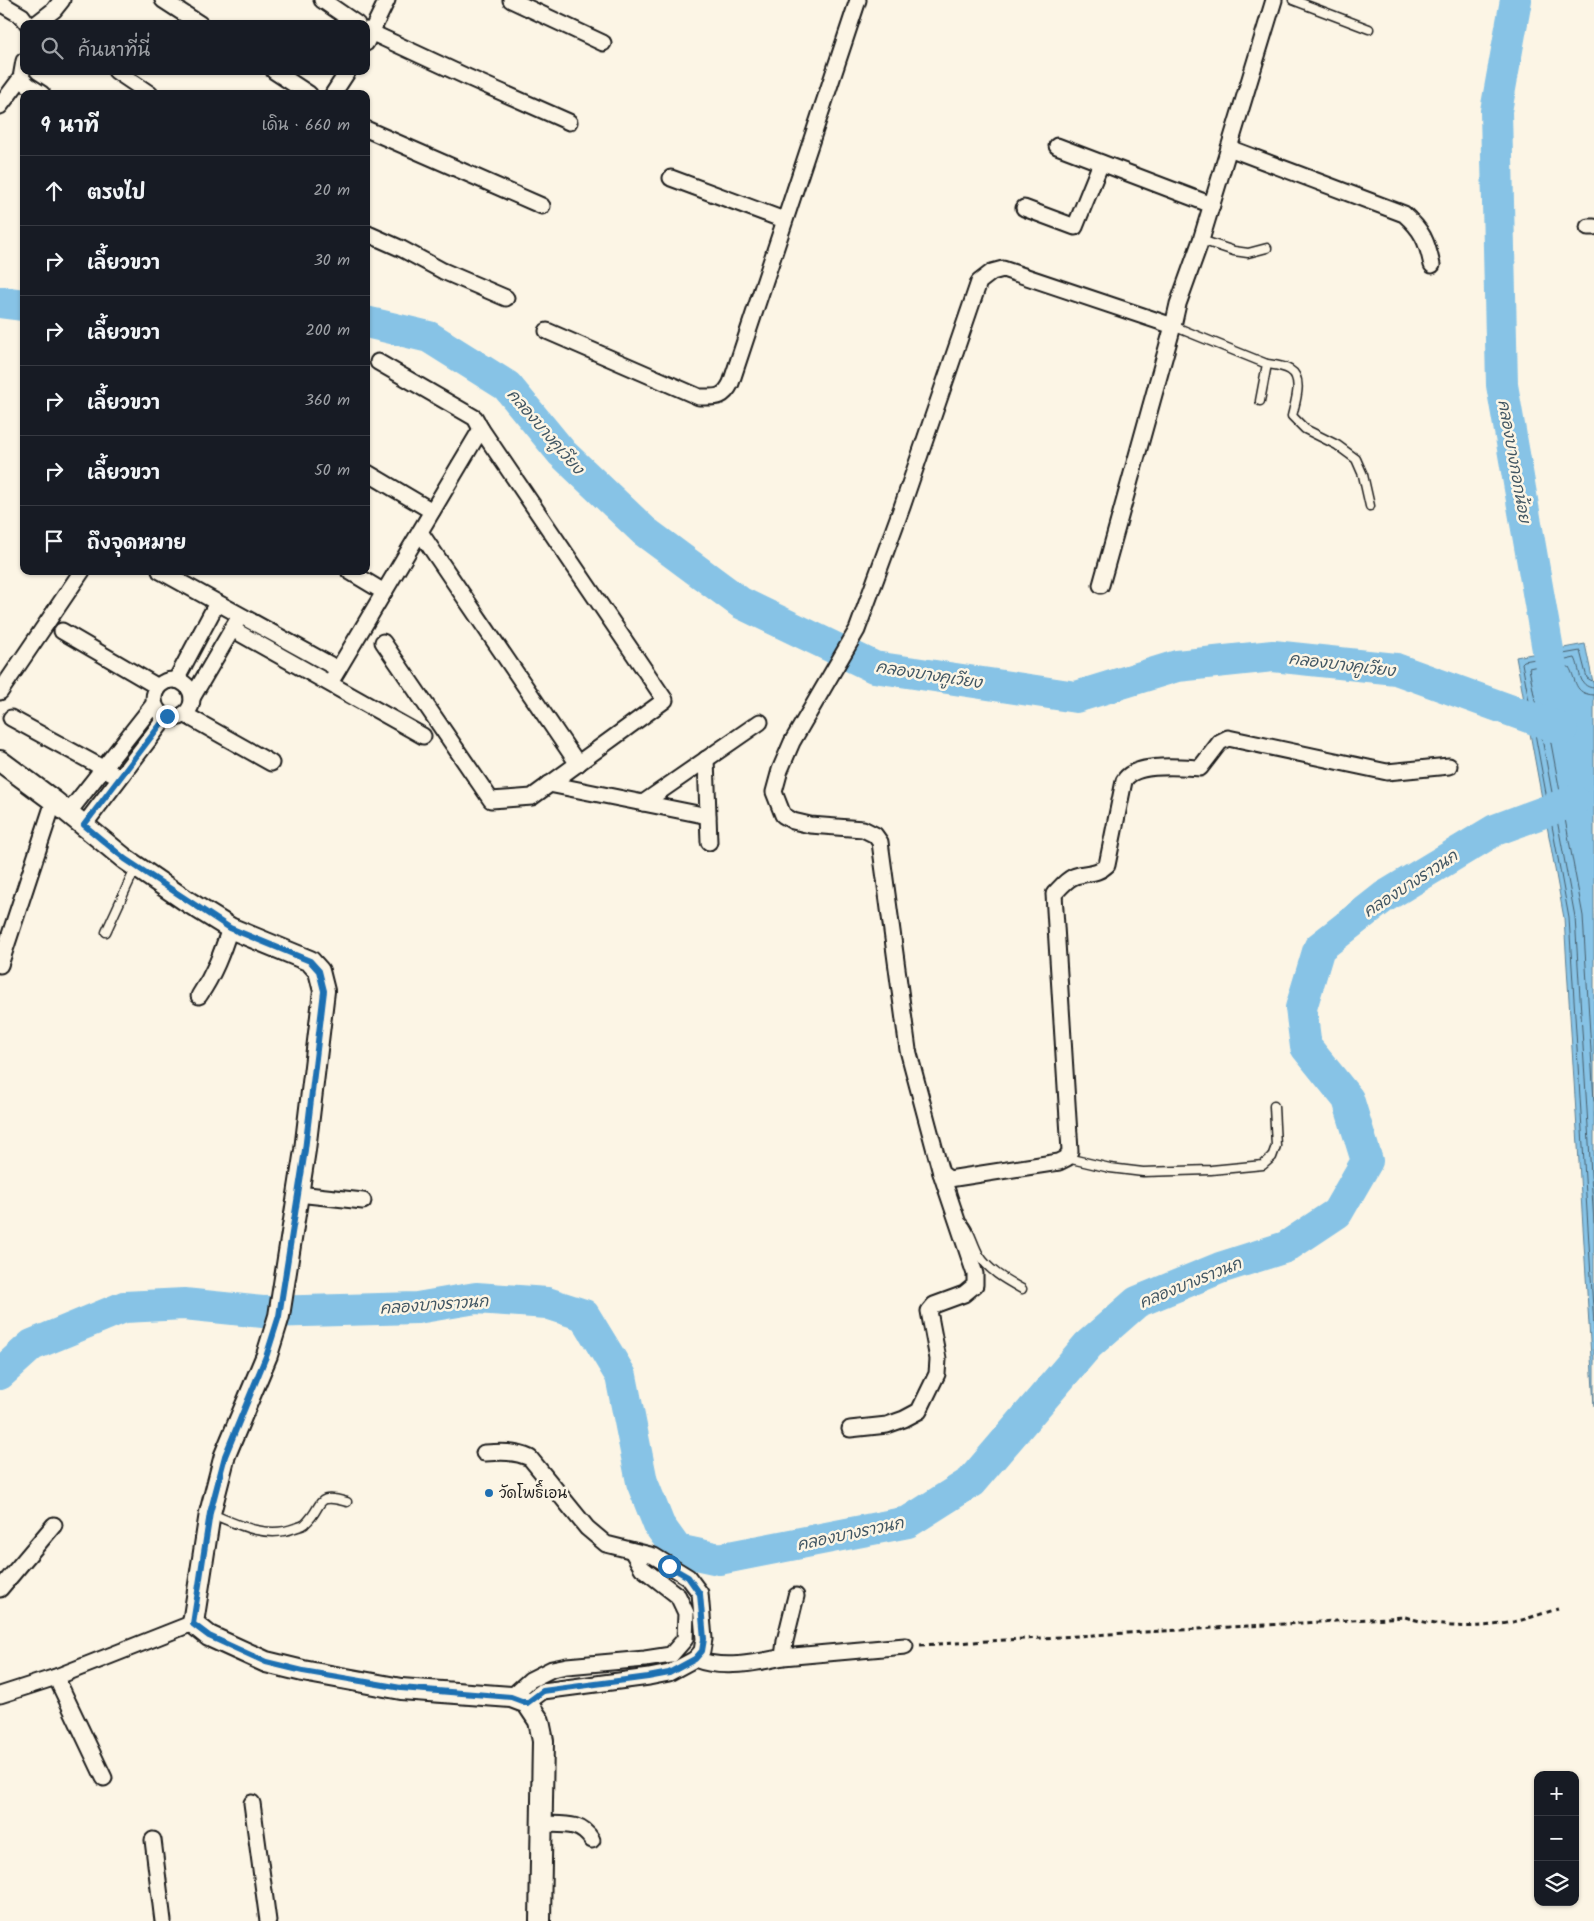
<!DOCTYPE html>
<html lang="th">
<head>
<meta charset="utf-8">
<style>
	:root { --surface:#171b24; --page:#242831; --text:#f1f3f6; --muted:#9ea1a6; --line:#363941 }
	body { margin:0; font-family:Kalam,"Playpen Sans Thai",sans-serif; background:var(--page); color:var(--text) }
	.controls { position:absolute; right:15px; bottom:15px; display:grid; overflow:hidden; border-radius:10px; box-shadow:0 1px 4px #0004 }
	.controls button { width:45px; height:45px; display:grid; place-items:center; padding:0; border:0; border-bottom:1px solid var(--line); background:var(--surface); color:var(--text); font:25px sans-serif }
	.stop { position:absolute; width:15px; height:15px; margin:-11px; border:4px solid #1f6fb2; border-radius:50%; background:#fff }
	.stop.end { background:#1f6fb2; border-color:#fff; box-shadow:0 1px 5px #0008 }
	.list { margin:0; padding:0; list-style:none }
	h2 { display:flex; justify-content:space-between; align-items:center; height:65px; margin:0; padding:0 20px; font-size:21px }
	h2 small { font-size:16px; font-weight:400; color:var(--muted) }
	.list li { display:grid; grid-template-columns:32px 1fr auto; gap:15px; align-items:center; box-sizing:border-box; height:70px; padding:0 20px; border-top:1px solid var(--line) }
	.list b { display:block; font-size:19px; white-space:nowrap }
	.list em { font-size:16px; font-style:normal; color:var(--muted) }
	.icon { flex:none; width:28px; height:28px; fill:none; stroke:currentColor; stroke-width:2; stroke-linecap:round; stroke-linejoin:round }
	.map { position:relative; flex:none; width:1594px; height:1921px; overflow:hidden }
	.search { position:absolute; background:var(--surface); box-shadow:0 1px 4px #0004; left:20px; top:20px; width:350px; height:55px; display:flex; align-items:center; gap:12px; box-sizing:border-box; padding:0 18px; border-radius:10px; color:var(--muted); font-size:19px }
	.panel { position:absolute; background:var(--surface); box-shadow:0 1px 4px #0004; left:20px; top:90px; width:350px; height:485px; border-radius:10px }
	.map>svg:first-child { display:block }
	.water { fill:#87c3e6; stroke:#5c8095 }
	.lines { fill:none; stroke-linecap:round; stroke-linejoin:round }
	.shore { stroke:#475f6d; stroke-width:1 }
	.river { stroke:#87c3e6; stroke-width:32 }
	.lane-casing { stroke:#1c1c1c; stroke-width:11 }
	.street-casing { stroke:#1c1c1c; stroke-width:19 }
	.secondary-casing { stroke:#1c1c1c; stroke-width:24 }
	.path { stroke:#1c1c1c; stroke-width:3; stroke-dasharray:5 4; stroke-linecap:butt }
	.lane { stroke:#fcf5e5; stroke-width:8 }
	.street { stroke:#fcf5e5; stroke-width:15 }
	.secondary { stroke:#fcf5e5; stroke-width:20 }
	.route { stroke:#1f6fb2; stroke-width:6 }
	.poi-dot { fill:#1f6fb2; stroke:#fcf5e5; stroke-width:2 }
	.labels { text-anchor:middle; stroke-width:5; stroke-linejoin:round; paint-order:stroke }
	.poi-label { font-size:15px; fill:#1c1c1c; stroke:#fcf5e5; text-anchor:start }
	.water-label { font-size:16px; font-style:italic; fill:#415663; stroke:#fcf5e5 }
</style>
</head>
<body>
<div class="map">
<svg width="1594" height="1921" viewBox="0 0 1594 1921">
	<rect width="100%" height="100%" fill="#fcf5e5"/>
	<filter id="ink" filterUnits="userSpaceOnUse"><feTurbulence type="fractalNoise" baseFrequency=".02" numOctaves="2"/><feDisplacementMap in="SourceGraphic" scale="10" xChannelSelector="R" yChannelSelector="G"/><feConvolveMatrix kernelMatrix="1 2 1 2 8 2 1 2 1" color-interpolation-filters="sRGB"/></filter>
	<g filter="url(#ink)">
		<path class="water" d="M1585,644l9,43v719l-30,-488 -48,-261z"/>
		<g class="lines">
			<g class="shore">
				<path d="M1594,682l-7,-4 -7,-27 -56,10 -2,2 47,255 25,407"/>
				<path d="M1594,688c-17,-1 -13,-19 -19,-30l-46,10 46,249 19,306"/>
				<path d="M1594,695c-21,-1 -17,-15 -25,-28l-31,6 45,243 11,185"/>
			</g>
			<g class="river">
				<path d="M1516,0l-20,111 6,274 54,311"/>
				<path d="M0,302l24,3"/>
				<path d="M366,322l63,15 78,49 55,67 82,78 97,72 133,64 202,30 101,-31 96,-10 123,13 166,60"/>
				<path d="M0,1374l32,-29 92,-38 60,-3 79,8 41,-1 113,-3 59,-10 71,5 37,12 37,61 21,106 17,43 18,25 42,9 189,-37 63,-40 117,-137 49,-43 83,-34 66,-21 51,-34 30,-52 -19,-62 -42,-52 -5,-39 18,-60 65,-51 111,-67 79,-29"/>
			</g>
			<defs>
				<g id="lane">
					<path d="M1293,0l76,29"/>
					<path d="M1201,240l33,11 14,2 19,-5"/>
					<path d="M1173,326l94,38 -7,37"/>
					<path d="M1267,364c7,1 17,2 23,6 14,8 5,33 2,46l13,13 32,16 19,14 7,16 7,31"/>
					<path d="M106,932l30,-65"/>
					<path d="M1067,1158l43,10 33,4 68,-2 52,-5 9,-8 4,-11 -2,-40"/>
					<path d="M963,1223c8,9 10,22 16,32 10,16 27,25 43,34"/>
					<path d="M212,1514c26,11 55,25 83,14 3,-1 8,-2 10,-4 20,-18 8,-32 42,-22"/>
				</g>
				<g id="street">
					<path d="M163,0l37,24"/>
					<path d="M322,0l35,24"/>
					<path d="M511,0l92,43"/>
					<path d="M1274,0l-73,240 -23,64 -5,22 -170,-57 -11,3 -13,10 -77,225 -45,123 -65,112 -12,28 -6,22 9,23 10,6 17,4 53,4 12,6 5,7 28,208 33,123 8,6 110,-17 8,-4 3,-7 -16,-257c6,-6 11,-13 19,-17 12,-5 24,-2 34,-12l17,-84c10,-19 57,-14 76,-13l20,-26 8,-4 159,34 62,-6"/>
					<path d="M0,3l22,13 6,8"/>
					<path d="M36,24l18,-14 8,-10"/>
					<path d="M366,30l99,46 104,46"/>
					<path d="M366,43l21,-43"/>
					<path d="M24,61l-3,17 7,7 14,9"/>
					<path d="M116,71l34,23"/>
					<path d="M274,71l35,23"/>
					<path d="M333,94l15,-23"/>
					<path d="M0,106l21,-28"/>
					<path d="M366,129l176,77"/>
					<path d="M1057,146l155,59"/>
					<path d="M1229,148l175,66c18,16 23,27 28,51"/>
					<path d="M671,178l113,42"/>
					<path d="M1024,208l51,19 26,-64"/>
					<path d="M1588,227h6"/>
					<path d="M366,233l36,16 41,22 63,27"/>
					<path d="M547,331l152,66c17,0 24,2 32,-14l127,-383"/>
					<path d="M378,362l97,56 6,11"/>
					<path d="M366,472l66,39"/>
					<path d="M420,532l158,232"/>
					<path d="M160,571l178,98"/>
					<path d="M349,571l35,21"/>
					<path d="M1101,585l72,-259"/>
					<path d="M232,629l191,107"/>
					<path d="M62,631l96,56"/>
					<path d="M176,680l41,-77"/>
					<circle cx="173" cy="699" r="19"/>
					<path d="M330,683l151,-254 184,271 -133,97 -41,3 -108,-158"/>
					<path d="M0,692l82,-121"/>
					<path d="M192,698l45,-77"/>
					<path d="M184,714l87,49"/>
					<path d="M11,718l101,55"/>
					<path d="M706,759l3,83"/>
					<path d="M549,784l159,32"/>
					<path d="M643,803l117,-81"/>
					<path d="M68,813l86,-109"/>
					<path d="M84,825l83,-109"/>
					<path d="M0,965l54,-164"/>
					<path d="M199,996c15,-22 23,-43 31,-68"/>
					<path d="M298,1194l65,7"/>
					<path d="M850,1429l37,-4 17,-6 15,-8 18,-37 1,-15 -9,-48 5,-6 30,-11 11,-9v-11l-34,-101"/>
					<path d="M484,1453c17,-1 30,-2 46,5l57,70 19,16 48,12 34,21 12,16 4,46 -2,12 -7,8 -26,14 -20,4 -106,14 -16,12"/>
					<path d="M0,1589l54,-64"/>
					<path d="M783,1657l122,-11"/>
					<path d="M695,1659c27,11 61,4 88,-2l2,-16 11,-45"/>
					<path d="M56,1677l48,101"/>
					<path d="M0,1695l56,-18 137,-54"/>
					<path d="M511,1697l19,-17 22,-11 15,-3 78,-7 26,-4 14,-16 1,-26 -8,-17 -36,-28 -10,-17"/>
					<path d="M252,1803l16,118"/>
					<path d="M542,1824c21,1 38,-3 50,16"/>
					<path d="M153,1840l10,81"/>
				</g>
				<path id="secondary" d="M0,761l54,40 71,58 60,41 45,28 80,33 9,10 5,20 -19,159 -26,166 -12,39 -42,100 -15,58 -17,110 16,13 57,26 37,9 98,18 110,8 16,6 12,18 4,20 -3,180"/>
			</defs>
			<use href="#lane" class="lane-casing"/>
			<use href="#street" class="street-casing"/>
			<use href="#secondary" class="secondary-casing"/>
			<path class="path" d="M920,1645l485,-28c36,11 71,12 108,5 15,-3 30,-9 45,-13"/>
			<use href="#lane" class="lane"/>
			<use href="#street" class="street"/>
			<use href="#secondary" class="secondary"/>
		</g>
	</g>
	<g class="lines" filter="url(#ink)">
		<path class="route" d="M167,716l-83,109 41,34 105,69 80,33 9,10 5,20 -19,159 -26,166 -12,38 -42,102 -15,57 -17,111 16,12 57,26 37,9 98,17 110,9 16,6 16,-12 105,-14 21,-4 26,-14 7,-8 2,-12 -4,-45 -12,-17 -19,-11"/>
	</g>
	<circle class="poi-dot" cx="489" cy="1493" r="5"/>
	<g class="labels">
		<g class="poi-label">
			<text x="499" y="1498">วัดโพธิ์เอน</text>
		</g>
		<g class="water-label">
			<text transform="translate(546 431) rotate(49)" y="6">คลองบางคูเวียง</text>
			<text transform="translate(1515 461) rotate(80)" y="6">คลองบางกอกน้อย</text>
			<text transform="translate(1342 664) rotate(7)" y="6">คลองบางคูเวียง</text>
			<text transform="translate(929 674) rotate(9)" y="6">คลองบางคูเวียง</text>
			<text transform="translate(1410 883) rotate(-33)" y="6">คลองบางราวนก</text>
			<text transform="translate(1190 1282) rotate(-22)" y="6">คลองบางราวนก</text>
			<text transform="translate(434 1304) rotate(-4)" y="6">คลองบางราวนก</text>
			<text transform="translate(850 1533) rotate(-12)" y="6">คลองบางราวนก</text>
		</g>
	</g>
</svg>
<div class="controls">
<button>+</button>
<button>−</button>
<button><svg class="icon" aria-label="layers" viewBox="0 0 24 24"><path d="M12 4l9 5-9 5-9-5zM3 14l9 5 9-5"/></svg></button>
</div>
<div class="stop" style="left:669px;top:1566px"></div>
<div class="stop end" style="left:167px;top:716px"></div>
<div class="search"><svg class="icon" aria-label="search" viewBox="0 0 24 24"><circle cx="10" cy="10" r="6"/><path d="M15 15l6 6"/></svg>ค้นหาที่นี่</div>
<section class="panel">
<h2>9 นาที<small>เดิน · 660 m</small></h2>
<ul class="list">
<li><svg class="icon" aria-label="ahead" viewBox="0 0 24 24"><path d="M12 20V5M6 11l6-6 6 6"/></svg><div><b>ตรงไป</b></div><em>20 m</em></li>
<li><svg class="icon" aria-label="right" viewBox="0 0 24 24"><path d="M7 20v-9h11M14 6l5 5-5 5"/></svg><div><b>เลี้ยวขวา</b></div><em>30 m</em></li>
<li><svg class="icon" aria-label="right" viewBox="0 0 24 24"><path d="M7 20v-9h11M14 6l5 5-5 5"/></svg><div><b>เลี้ยวขวา</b></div><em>200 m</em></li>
<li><svg class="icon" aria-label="right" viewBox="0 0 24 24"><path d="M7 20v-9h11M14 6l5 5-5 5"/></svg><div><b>เลี้ยวขวา</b></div><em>360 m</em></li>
<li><svg class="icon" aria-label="right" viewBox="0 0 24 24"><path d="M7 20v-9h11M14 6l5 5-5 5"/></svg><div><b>เลี้ยวขวา</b></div><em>50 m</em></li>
<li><svg class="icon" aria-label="arrive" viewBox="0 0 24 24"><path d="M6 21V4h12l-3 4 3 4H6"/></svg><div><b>ถึงจุดหมาย</b></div></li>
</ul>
</section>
</div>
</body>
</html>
